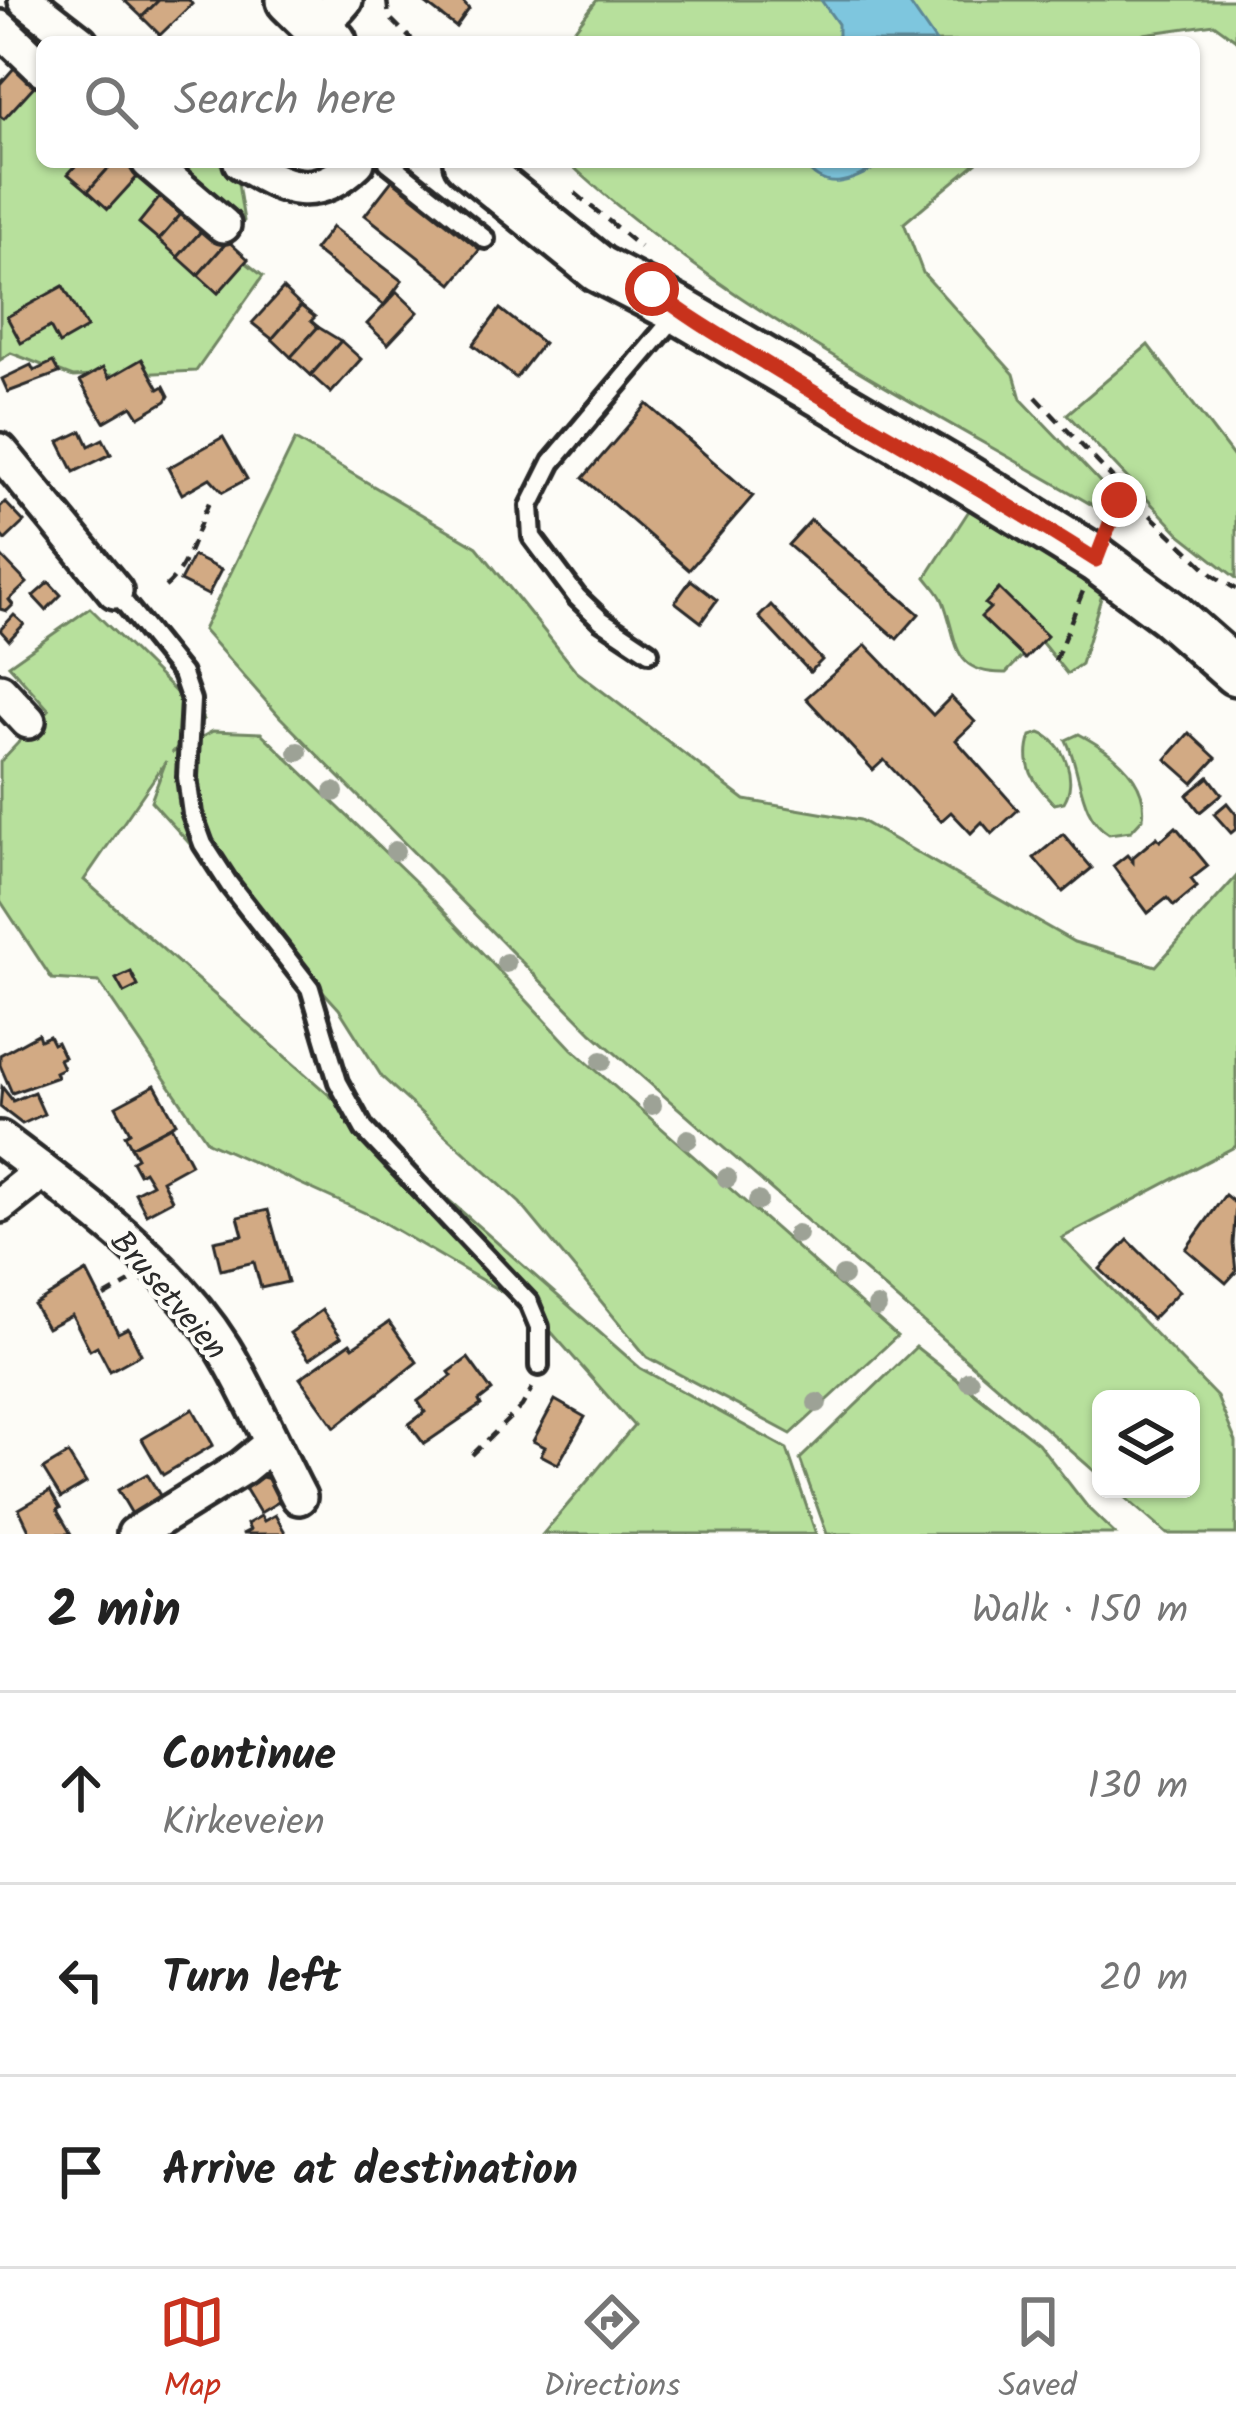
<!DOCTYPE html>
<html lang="en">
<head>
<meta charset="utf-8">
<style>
	:root { --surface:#fff; --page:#f2f2f2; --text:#222; --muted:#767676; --line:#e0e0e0; --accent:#c8321e }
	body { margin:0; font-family:Kalam,sans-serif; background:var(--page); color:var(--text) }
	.controls { position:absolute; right:36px; bottom:36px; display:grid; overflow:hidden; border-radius:18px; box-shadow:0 3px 9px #0004 }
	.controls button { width:108px; height:108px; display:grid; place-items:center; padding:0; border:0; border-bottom:3px solid var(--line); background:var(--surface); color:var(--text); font:60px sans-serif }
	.stop { position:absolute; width:36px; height:36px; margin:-27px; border:9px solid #c8321e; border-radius:50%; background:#fff }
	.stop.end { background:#c8321e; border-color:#fff; box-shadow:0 3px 12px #0008 }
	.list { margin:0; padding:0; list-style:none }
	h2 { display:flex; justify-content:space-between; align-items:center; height:156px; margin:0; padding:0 48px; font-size:51px }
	h2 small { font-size:39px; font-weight:400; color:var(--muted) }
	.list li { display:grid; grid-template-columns:78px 1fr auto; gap:36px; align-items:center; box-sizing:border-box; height:192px; padding:0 48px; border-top:3px solid var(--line) }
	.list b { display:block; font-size:45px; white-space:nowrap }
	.list p { margin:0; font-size:39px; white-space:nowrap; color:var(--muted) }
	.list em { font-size:39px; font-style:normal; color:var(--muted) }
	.icon { flex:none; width:66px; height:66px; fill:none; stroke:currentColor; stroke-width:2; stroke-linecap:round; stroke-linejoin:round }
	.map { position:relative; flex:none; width:1236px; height:1534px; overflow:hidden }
	.search { position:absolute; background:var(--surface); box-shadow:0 3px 9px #0004; left:36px; right:36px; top:36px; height:132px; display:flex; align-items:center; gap:30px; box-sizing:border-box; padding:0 42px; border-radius:18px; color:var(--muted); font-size:45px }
	.sheet { height:732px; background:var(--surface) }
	nav { display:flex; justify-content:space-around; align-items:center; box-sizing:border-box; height:168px; border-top:3px solid var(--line); background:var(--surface); font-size:33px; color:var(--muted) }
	nav a { display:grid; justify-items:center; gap:6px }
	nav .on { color:var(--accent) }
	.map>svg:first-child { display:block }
	.green { fill:#b7e09c; stroke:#718664; stroke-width:3 }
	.water { fill:#7ec6de; stroke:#5d8896; stroke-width:3 }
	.building { fill:#d2aa84; stroke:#2b2b2b; stroke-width:3 }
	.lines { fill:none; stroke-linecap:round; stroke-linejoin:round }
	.lane-casing { stroke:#2b2b2b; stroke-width:26 }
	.street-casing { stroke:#2b2b2b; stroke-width:42 }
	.secondary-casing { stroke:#2b2b2b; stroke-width:54 }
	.path { stroke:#2b2b2b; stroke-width:4.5; stroke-dasharray:12 9; stroke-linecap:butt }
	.lane { stroke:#fdfcf7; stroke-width:16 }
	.street { stroke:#fdfcf7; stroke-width:33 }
	.secondary { stroke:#fdfcf7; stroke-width:45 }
	.tree { fill:#9da296 }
	.route { stroke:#c8321e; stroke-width:15 }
	.labels { text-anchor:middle; stroke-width:9; stroke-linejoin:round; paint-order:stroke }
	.street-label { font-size:33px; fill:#2b2b2b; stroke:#fdfcf7 }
</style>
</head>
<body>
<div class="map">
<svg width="1236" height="1534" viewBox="0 0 1236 1534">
	<rect width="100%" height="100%" fill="#fdfcf7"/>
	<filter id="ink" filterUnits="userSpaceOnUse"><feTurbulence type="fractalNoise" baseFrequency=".00833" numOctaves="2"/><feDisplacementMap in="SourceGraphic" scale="24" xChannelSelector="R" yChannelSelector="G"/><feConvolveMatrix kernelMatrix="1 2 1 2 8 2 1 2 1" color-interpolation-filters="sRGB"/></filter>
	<g filter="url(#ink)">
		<g class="green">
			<path d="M597,0h639v40l-22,-16 -70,10 -15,8h-564z"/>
			<path d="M0,79l15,19 16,-16 11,10v70h78l143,114 -67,95 -123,6 -62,-24 -11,7z"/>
			<path d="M156,162h69l11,9 8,50 -7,6z"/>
			<path d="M568,162h409l-73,61 19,50 91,101 7,25 79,83 6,31c-184,-108 -381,-204 -538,-351z"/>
			<path d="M1148,345l88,115v118l-56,-44 -113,-120z"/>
			<path d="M295,440l182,107 100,125 168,128 115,20 214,122 82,24 80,-89v269l-174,92 155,159 19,45v92h-69l-52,-45h76v-90h-90v78l-509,-444 -312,-316 -77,-87z"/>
			<path d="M972,506l132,82 -23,76 -14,10 -28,-35 -33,34c-56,1 -47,-31 -63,-72 -3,-8 -11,-16 -17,-24z"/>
			<path d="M90,608l113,111 -31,34 41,-22 48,2 158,152 153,164 325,287 -106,98 -144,-77 -127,-154 -138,-126 -43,-68 -188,-208 15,-40 -82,119 556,488 147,81 29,85h-273l91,-108 -103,-117 -157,-92 -166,-75 -109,-160 -47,-3 -52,-79v-138l49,-52 -40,-45z"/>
			<path d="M1040,733c25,9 38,47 24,69l-10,2c-20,-21 -33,-38 -23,-68z"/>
			<path d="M1079,734c32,17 70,44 64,84l-12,13 -22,3c-31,-19 -27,-62 -43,-94z"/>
			<path d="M916,1347l122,96 51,66 26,25h-288l-27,-75z"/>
		</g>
		<g class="water">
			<path d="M821,0h86l29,42h-98v-18z"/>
			<path d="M803,162h84c-30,15 -60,37 -84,0z"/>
		</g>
		<g class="building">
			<path d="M124,0h35l-17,17z"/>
			<path d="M159,0h30l3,4 -32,31 -18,-18z"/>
			<path d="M421,0h40l8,9 -13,18z"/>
			<path d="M15,67l20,18 -31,34 -4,-3v-32z"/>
			<path d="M79,162h35l-26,29 -20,-17z"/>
			<path d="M114,162h9l15,14 -30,33 -20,-18z"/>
			<path d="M393,179l88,69 -29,36 -87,-69z"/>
			<path d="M168,187l20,19 -29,34 -20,-17z"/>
			<path d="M188,206l17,21 -27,30 -19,-17z"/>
			<path d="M205,227l12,4 11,10 -30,34 -20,-18z"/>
			<path d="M332,227l70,54 -18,24 -70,-55z"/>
			<path d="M228,241l20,18 -30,34 -20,-18z"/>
			<path d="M63,286l24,42 -28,16 -9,-17 -29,16 -14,-26z"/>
			<path d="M283,289l18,17 -29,33 -20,-16z"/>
			<path d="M397,292l21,20 -30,32 -21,-20z"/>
			<path d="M301,306l14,11 -4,4 7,6 -27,30 -19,-18z"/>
			<path d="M500,309l43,34 -27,35 -43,-33z"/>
			<path d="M318,327l23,14 -30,34 -20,-18z"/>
			<path d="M341,341l20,18 -30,34 -20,-18z"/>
			<path d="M142,359l17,30 5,-3 5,10 -3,5 -27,16 -7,-11 -28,16 -24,-41 23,-13 6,10z"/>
			<path d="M53,362l6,11 -51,19 -6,-13 29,-14 3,6z"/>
			<path d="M647,404l106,92 -64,74 -106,-92z"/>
			<path d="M82,431l7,15 14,-7 8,15 -37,18 -15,-30z"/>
			<path d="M223,437l24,42 -24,13 -13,-14 -28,16 -14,-26z"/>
			<path d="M5,502l19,20 -19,18 -5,-6v-27z"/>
			<path d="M811,520l108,94 -22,25 -109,-94z"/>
			<path d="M0,555l27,28 -18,17 4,5 -6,6 -7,-2z"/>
			<path d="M193,556l28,14 -13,25 -28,-14z"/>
			<path d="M691,580l26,20 -16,22 -26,-20z"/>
			<path d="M49,582l12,13 -15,15 -13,-14z"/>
			<path d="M999,589l48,47 -22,23 -44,-42 9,-9 -5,-4z"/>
			<path d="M771,605l51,55 -12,12 -51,-55z"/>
			<path d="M14,615l10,9 -15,16 -9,-10z"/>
			<path d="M866,645l67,70 18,-18 24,25 -19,18 62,70 -26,24 -10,-12 -11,11 -20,-21 -10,9 -57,-61 -11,10 -67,-72z"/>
			<path d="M1189,733l27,25 -23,25 -27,-24z"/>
			<path d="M1209,777l13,17 -22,18 -13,-17z"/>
			<path d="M1227,803l9,11v15l-5,4 -17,-19z"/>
			<path d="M1176,827l32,39 -17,13 6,8 -23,19 -7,-8 -19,15 -35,-47 14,-11 6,7v-5l24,-20 3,4z"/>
			<path d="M1063,834l29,34 -29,24 -29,-34z"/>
			<path d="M131,972l7,14 -14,7 -8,-14z"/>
			<path d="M38,1034l2,6 9,-4 4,8 4,-2 7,15 -5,2 4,9 -8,4 2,5 -45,16 -12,-28v-10z"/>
			<path d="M155,1085l21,38 -45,24 -6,-12 5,-3 -14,-26z"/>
			<path d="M2,1087l11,14 21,-9 10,22 -22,10 -22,-17z"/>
			<path d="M171,1126l20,38 -29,16 10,20 -26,14 -11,-21 17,-9 -8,-13 -5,3 -7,-13 5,-3 -6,-11z"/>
			<path d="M1225,1195l11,9 -3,40 3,28 -10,11 -40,-34z"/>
			<path d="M268,1210l20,72 -27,6 -7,-26 -33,8 -7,-29 29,-6 -5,-18z"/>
			<path d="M1128,1240l51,51 -27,28 -52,-50z"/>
			<path d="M87,1272l31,61 10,-5 13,26 -31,17 -13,-25 -7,4 -18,-35 -25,13 -13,-23z"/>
			<path d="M322,1310l19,27 -32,22 -19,-26z"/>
			<path d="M389,1322l28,40 -82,65 -35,-49 50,-35 3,4z"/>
			<path d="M468,1358l24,33 -13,10 2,4 -57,39 -15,-20 16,-12 -7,-11 34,-25 -3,-4z"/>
			<path d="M555,1400l30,17 -27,47 -17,-9 4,-8 -12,-6z"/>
			<path d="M193,1409l20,36 -50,30 -21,-36z"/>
			<path d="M68,1454l18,29 -25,15 -18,-29z"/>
			<path d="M147,1474l14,23 -29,17 -14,-24z"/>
			<path d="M262,1477l12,3 11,18 -25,15 -15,-25z"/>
			<path d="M50,1491l10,17 -3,2 14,24h-40l-12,-25z"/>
			<path d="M275,1515l11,19h-44l8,-4 -3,-6 14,-8 3,5z"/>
		</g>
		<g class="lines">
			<defs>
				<g id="lane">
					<path d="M388,162l97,77"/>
					<path d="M115,591l67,83 9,26 -4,77 5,37 11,30 26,40 81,104 28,94 26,47 165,174 10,24v39"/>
					<path d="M649,652l-48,-32 -24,-23 -45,-60 -2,-31 22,-44 127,-150"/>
				</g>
				<g id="street">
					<path d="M26,0l54,42"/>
					<path d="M311,22l27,-14 7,-8"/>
					<path d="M0,28l42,40"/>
					<path d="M149,162l74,63"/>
					<path d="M241,162c44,27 74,41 116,0"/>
					<path d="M0,451l115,140"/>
					<path d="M0,691l28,30"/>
					<path d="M0,1139c79,60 169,123 223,209 29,47 50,100 76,149"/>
					<path d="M0,1205l29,-23 9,-14"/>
					<path d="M135,1534l108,-67 28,-23"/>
				</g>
				<g id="secondary">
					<path d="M290,0l43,42"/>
					<path d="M467,162l132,107 81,42 280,164 136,84 74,55 66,58"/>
				</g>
			</defs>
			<use href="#lane" class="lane-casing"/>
			<use href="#street" class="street-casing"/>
			<use href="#secondary" class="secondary-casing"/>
			<g class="path">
				<path d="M387,0l2,17 25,25"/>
				<path d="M575,193l65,54"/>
				<path d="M1036,397l84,89 -10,39"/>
				<path d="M1120,486l93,89 23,14"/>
				<path d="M165,587c25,-20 32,-64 48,-92"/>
				<path d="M1055,661l28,-70"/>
				<path d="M104,1297l26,-15"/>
				<path d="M472,1455l50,-49 10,-18"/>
			</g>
			<use href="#lane" class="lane"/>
			<use href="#street" class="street"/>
			<use href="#secondary" class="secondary"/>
		</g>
		<g class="tree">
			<circle cx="298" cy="752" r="10"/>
			<circle cx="334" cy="792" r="10"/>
			<circle cx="395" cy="851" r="10"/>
			<circle cx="506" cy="963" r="10"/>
			<circle cx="602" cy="1061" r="10"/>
			<circle cx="652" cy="1105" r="10"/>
			<circle cx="688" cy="1139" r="10"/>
			<circle cx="727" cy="1178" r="10"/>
			<circle cx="758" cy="1201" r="10"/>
			<circle cx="797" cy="1234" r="10"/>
			<circle cx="843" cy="1276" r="10"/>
			<circle cx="877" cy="1307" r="10"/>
			<circle cx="969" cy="1381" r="10"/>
			<circle cx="817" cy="1403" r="10"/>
		</g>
	</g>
	<g class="lines" filter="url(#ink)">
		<path class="route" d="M652,289c41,33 88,58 133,86 103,62 209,119 311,185l23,-60"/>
	</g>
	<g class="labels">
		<g class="street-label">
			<text transform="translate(170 1294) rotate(49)" y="12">Brusetveien</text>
		</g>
	</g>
</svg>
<div class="controls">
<button><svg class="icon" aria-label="layers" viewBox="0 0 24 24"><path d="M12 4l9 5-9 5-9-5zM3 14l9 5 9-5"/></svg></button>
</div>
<div class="stop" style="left:652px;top:289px"></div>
<div class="stop end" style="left:1119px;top:500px"></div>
<div class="search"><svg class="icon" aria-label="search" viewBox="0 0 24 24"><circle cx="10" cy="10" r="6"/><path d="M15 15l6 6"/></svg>Search here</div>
</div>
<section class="sheet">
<h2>2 min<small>Walk · 150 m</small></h2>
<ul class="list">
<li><svg class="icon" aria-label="ahead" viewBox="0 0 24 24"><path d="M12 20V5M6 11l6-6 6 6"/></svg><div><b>Continue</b><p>Kirkeveien</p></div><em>130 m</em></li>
<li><svg class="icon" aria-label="left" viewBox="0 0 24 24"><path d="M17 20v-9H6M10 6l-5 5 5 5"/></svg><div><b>Turn left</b></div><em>20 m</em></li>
<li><svg class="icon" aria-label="arrive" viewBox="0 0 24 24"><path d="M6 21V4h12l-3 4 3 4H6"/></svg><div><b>Arrive at destination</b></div></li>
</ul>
</section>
<nav>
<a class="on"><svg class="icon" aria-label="map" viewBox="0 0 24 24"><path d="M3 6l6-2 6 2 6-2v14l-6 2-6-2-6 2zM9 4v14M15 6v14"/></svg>Map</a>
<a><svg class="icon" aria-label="directions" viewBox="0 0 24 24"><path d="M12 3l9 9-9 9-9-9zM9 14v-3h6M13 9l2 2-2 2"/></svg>Directions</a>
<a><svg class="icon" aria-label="saved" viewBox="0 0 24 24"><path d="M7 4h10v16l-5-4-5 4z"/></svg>Saved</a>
</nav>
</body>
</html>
